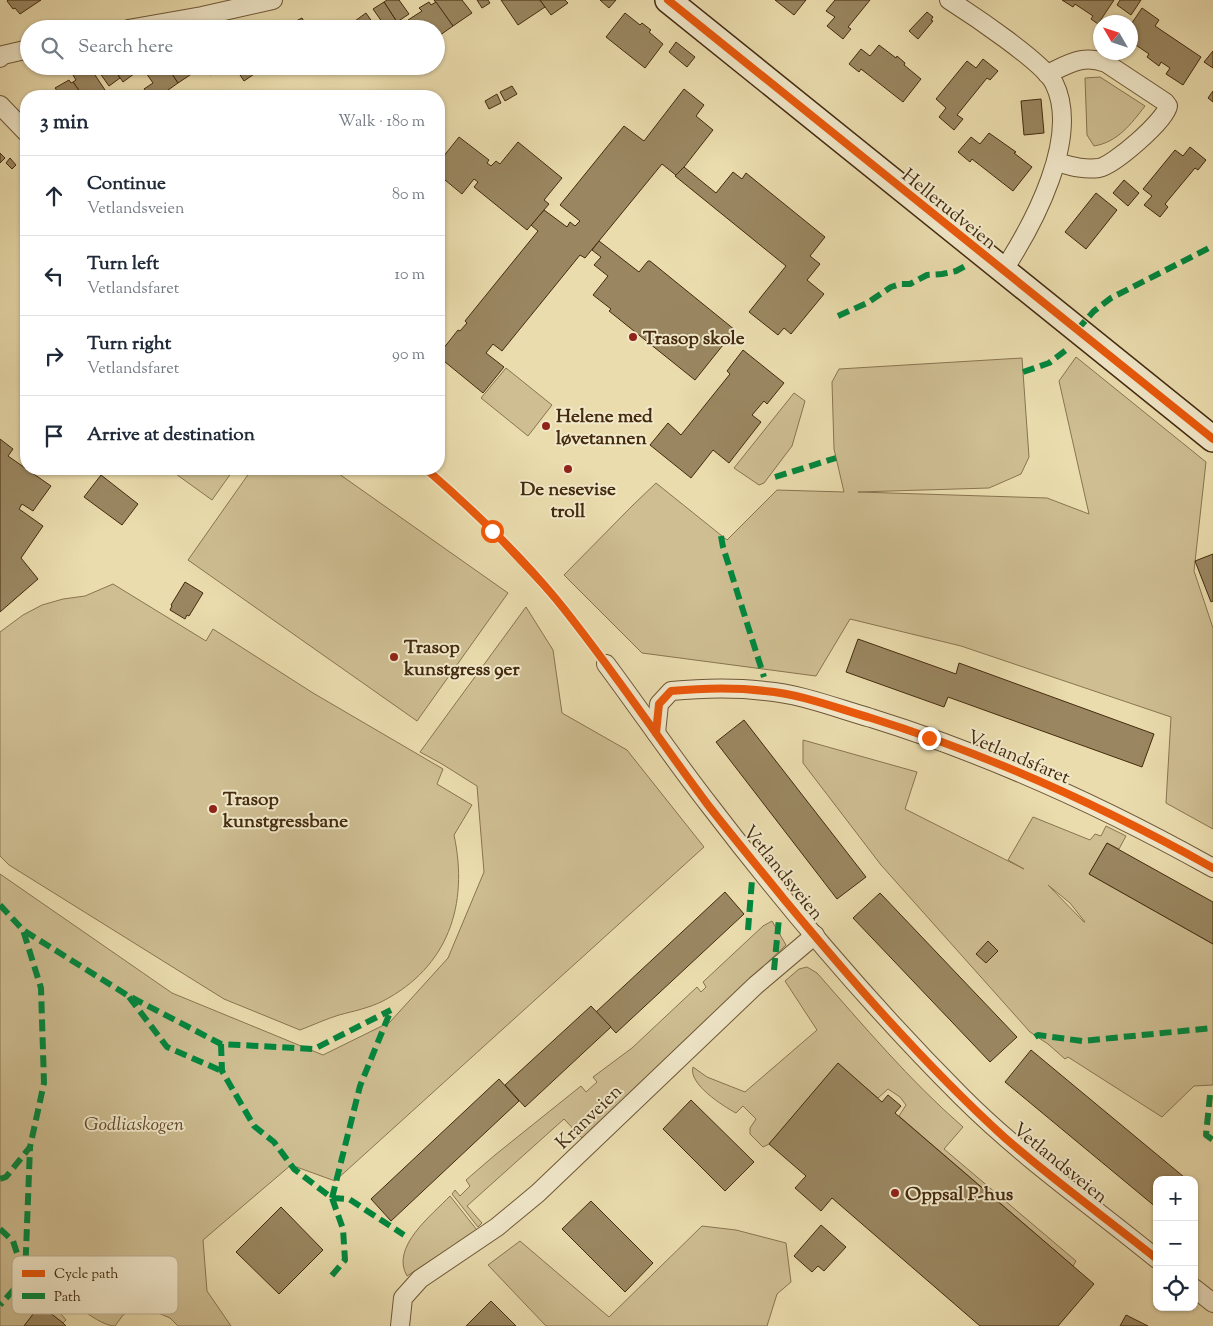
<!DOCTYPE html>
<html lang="en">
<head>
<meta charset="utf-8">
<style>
	:root { --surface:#fff; --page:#f6f6f7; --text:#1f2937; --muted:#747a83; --line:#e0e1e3 }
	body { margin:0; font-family:"Sorts Mill Goudy",serif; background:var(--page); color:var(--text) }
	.controls { position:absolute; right:15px; bottom:15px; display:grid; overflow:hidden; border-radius:10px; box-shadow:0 1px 4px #0004 }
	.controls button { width:45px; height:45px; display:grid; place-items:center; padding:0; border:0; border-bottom:1px solid var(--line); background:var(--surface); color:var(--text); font:25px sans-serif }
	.compass { position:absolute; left:1093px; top:15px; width:45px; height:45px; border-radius:50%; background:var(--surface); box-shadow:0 1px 4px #0004; rotate:309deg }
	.stop { position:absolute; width:15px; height:15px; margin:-11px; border:4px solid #ea580c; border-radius:50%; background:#fff }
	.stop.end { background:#ea580c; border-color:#fff; box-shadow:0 1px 5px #0008 }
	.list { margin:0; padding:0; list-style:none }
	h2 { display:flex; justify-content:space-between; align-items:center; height:65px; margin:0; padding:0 20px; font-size:21px }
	h2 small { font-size:16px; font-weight:400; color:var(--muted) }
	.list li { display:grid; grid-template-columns:32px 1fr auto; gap:15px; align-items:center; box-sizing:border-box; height:80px; padding:0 20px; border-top:1px solid var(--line) }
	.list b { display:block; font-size:19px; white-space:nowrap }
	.list p { margin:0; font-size:16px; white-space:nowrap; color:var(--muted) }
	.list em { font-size:16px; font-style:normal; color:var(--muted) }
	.icon { flex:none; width:28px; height:28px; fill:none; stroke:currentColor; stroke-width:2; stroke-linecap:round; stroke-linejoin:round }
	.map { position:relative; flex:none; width:1213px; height:1326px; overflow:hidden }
	.search { position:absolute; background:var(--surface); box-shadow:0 1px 4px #0004; left:20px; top:20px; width:425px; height:55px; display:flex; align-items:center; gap:12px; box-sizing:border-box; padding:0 18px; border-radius:28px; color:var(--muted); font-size:19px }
	.panel { position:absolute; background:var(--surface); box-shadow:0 1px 4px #0004; left:20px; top:90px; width:425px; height:385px; border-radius:20px }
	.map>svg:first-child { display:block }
	.green { fill:#cebe92; stroke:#897450; fill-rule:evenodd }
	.building { fill:#9a8761; stroke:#442b0f }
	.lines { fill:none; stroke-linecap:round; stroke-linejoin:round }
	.street-casing { stroke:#6e5736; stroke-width:20 }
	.secondary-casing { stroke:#442b0f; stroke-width:28 }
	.street { stroke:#f1e8ca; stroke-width:18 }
	.secondary { stroke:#f1e8ca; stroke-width:25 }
	.quiet { stroke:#00873e; stroke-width:6; stroke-dasharray:12 6; stroke-linecap:butt }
	.cycleway-casing { stroke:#f1e8ca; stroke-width:11 }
	.cycleway { stroke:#e8590c; stroke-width:8 }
	.route { stroke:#ea580c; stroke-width:6 }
	.poi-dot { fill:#8f2418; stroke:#f1e8ca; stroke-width:2 }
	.labels { text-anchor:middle; stroke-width:4; stroke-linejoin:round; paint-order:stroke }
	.street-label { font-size:19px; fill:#442b0f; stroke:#f1e8ca }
	.poi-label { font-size:19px; font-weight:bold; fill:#442b0f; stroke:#f1e8ca; text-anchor:start }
	.park-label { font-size:19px; font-style:italic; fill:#604829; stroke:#f1e8ca }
	.key { fill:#f1e8ca; stroke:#bdaf92; stroke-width:1 }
	.key-label { font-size:14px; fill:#442b0f }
</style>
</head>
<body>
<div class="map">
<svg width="1213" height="1326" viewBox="0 0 1213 1326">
	<rect width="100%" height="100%" fill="#eadcad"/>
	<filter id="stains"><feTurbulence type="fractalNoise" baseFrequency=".004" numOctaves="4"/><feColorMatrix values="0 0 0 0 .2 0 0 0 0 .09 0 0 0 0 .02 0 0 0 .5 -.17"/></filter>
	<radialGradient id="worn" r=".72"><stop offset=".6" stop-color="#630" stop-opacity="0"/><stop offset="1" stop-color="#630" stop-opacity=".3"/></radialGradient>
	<g class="green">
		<path d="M1100,77l45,29c-14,18 -27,36 -51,40l-7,-11 -2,-57z"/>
		<path d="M1076,357l130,105 -12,109 19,57v201l-47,-26 5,-86 -210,-71 -111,-27 -34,57 -174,-23 -78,-78 68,-69 24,-23 71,57 50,-50 67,2 -10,-43 -2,-67 7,-13 183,-11 7,99 -8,17 -32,14 -131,4 189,6 42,16 -30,-133z"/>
		<path d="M506,368l46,37 -24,31 -47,-38z"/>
		<path d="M794,393l11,8 -13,45 -28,37 -5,2 -25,-17z"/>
		<path d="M169,469h65l-22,31z"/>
		<path d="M252,469h80l176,124 -91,128 -229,-161z"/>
		<path d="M113,584l93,57 7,-12 100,64 130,76 -6,15 35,21 -18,30c15,70 -6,132 -71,166 -14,7 -29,10 -44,14 -13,4 -26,10 -39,15l-76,-31 -215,-134 -9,-9v-224l23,-17 19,-10 21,-6 22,-3z"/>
		<path d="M526,607l27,43 9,63 65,37 77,97 -369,334 -44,-16 -88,75 4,51 24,35h-53l-8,-8 -19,-8 -21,1 -7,4 -8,11c-20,0 -61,-40 -77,-54l-8,5 36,43 -3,3 -23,-18 -16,21h-24v-452l172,119 151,62 67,-33 58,-64 36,-86 -7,-86 -35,-22 -22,-12z"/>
		<path d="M803,740l114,32 -12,37 119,60 -16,-9 25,-43 57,23 5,-6 6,2 5,-10 20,10 -7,13 -12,-6 -18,31 124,70v141l-19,1 -32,31 -94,-60 -3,2 -17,-15 -18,-12 -149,-167 -78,-102zM1048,885l22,18 15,19h-1z"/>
		<path d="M772,921l14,24 -204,193 -18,-19 -97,87 15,17 -4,4 -26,-33 3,-4 5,6 10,-10 -4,-6 29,-25 86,-69 5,6 11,-10 -4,-5 39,-29 65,-61 4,5 5,-5 -3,-5 60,-56z"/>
		<path d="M807,967l10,6c47,53 92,107 146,154l-19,22 132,112 -3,5 -174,-150 7,-11 -6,-8 -12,-8 -10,9 -40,-34 -69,80 -6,3 -13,-13v-6l6,-9 -13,-13 -7,7c-13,-7 -48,-29 -43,-46l14,10 38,15 72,-62 -32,-49 14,-12z"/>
		<path d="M450,1196l27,34 -70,46c-17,-29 25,-61 43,-80z"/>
		<path d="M702,1226l34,4 50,13 5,39 -14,12 -10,32h-221l-58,-61 32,-24 89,76z"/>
	</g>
	<g class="building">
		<path d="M8,0h33l-21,14 -5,-6 -2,1 -6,-8z"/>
		<path d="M387,0h12l10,14 -12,8 -13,-20z"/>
		<path d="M434,0h28l10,13 -19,13z"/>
		<path d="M477,0h11l2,3 -8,5z"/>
		<path d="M501,0h39l5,7 -27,18z"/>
		<path d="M540,0h25l3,3 -17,12z"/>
		<path d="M600,0h16l-7,8z"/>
		<path d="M775,0h31l-12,15z"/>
		<path d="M835,0h35l-22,27 3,2 -8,10 -16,-13 8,-9 -9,-6z"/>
		<path d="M1062,0h52l-16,24 -7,-5 2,-3 -18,-12 -2,3z"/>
		<path d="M1120,0h21l-10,15 -14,-10z"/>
		<path d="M384,2l13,20 -10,7 -14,-20z"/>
		<path d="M429,2l2,3 5,-3 17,24 -17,12v-9h-22l-6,-9 14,-9 -3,-3z"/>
		<path d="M1142,8l17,12 -4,6 46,31 -18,28 -17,-11 4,-6 -9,-6 -2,4 -12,-9 2,-3 -19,-13v-15z"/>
		<path d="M927,12l6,5 -2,3 2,1 -15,18 -9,-8z"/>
		<path d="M366,13l11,16h-27l-2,-3z"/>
		<path d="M625,13l15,12 2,-2 9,7 -2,2 14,12 -18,24 -39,-31z"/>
		<path d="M302,18l6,11h-9l-5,-7z"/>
		<path d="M279,21l5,8h-16z"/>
		<path d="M676,42l19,15 -8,10 -18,-15z"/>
		<path d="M879,45l17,13 1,-2 8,7 -1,2 17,14 -18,23 -42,-33 -2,3 -10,-8 12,-15 9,7z"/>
		<path d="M1213,51v17l-9,-6z"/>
		<path d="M983,59l15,12 -8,9 -3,-2 -30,37 6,4 -9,11 -15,-13 7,-9 -10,-9 31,-38 9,7z"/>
		<path d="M86,66h3l20,30h-26l-10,-14 3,-2 -3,-5z"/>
		<path d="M100,66h12l8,12 -11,8 -12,-17z"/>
		<path d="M112,66h23l3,5 -15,11z"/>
		<path d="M143,66h24l11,17 -17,12 -2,-2 -4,3h-6l-5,-7 9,-6 -11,-16z"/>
		<path d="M167,66h27l2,5 -18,12z"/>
		<path d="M204,66h14l2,2 -10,7z"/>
		<path d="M234,66h32l-22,15z"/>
		<path d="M69,80l2,3 2,-1 10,14h-25l-2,-3 2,-1 -3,-4z"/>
		<path d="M512,86l5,8 -12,7 -5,-9z"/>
		<path d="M684,89l20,16 -8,11 17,14 -36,46 -15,-12 -77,94 -5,-3 -78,96 -9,-7 -7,9 18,14 -21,26 -44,-36v-3l19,-24 2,1 7,-8 -2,-2 73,-90 -7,-6 13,-15 23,17 3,-5 5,4 5,-5 -20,-16 64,-79 20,15z"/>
		<path d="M1213,91v11l-5,-4z"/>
		<path d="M497,94l4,9 -12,6 -4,-8z"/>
		<path d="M1041,99l3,34 -20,2 -3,-34z"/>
		<path d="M989,133l27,19 -2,1 18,14 -19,24 -41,-32 -2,3 -12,-10 13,-15 9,7z"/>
		<path d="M459,137l30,23 -2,3 4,3 5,-5 4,3 18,-22 44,36 -18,22 5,4 -22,26 -53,-43 4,-5 -4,-3 -12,15 -23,-19v-13z"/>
		<path d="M1190,147l16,13 -8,10 -3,-2 -30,36 3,3 -8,10 -16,-12 8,-9 -9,-7 32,-39 8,6z"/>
		<path d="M0,153l5,5 -5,5z"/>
		<path d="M10,158l6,7 -4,4 -6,-6z"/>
		<path d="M684,167l32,26 17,-21 9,7 4,-6 79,64 -15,19 10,8 -13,16 17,14 -33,40 -7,-6 -6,7 -29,-23 37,-46 -111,-90z"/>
		<path d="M1124,180l15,13 -11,13 -15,-13z"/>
		<path d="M1096,193l21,17 -31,39 -21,-17z"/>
		<path d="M599,241l40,31 9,-11h2l85,69 -40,50 -86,-69 2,-2 -18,-14 15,-19 -14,-11 7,-8 -9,-7z"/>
		<path d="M743,350l41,33 -17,21 -3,-3 -12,14 9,7 -32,41 -16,-13 -22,28 -41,-33 18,-22 13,12 49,-61 -3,-3z"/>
		<path d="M0,439l13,10 -5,7 43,30 -18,25 -11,-7 -3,5 24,17 -22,32 17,21 -38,33z"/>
		<path d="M101,475l37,29 -16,21 -38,-28z"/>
		<path d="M1213,554v47l-2,1 -16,-41z"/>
		<path d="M185,582l18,11 -14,23 -2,-1 -2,4 -15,-9 2,-4 -1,-1z"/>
		<path d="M858,639l98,35 3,-11 195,71 -12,33 -194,-70 -4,10 -98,-35z"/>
		<path d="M744,720l122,157 -29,22 -121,-157z"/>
		<path d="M1107,843l106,59v42l-124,-70z"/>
		<path d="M725,892l19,22 -128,119 -20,-21z"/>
		<path d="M880,893l137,144 -27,25 -137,-144z"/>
		<path d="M988,941l10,10 -12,12 -10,-9z"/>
		<path d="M591,1006l20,21 -86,80 -20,-22z"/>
		<path d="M1031,1050l153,127 -2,3h-25v28l-152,-126z"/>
		<path d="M838,1063l44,39 6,-7 13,11 -6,7 199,171 -36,42h-78l-148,-128 -11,13 -26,-23 11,-12 -37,-32z"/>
		<path d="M499,1079l20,22 -128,120 -20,-22z"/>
		<path d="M691,1100l63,62 -29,29 -62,-62z"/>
		<path d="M591,1201l62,62 -28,29 -63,-63z"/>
		<path d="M281,1207l42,43 -44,44 -43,-42z"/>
		<path d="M821,1225l25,22 -22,24 -6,-5 -6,6 -18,-16z"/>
		<path d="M491,1301l25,25h-50z"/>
		<path d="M40,1305l23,18 3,3h-42z"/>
		<path d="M1126,1315l22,11h-28z"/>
	</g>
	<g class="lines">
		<defs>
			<g id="street">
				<path d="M949,0c22,14 94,62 105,83 27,54 -21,142 -51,188"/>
				<path d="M128,29l74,-13 71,-16"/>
				<path d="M0,58l3,-3 26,-6"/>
				<path d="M1047,74c22,-10 35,-20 59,-11l59,39 3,4c-3,15 -54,59 -69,62 -16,2 -28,-2 -43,-6"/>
				<path d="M0,105l26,27"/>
				<path d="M606,664c35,47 68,96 104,142 78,102 161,200 252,291 60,60 129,108 195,162"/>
				<path d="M656,733l3,-29 12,-13c31,-3 62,-4 94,0 36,3 71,17 106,27 119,37 233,89 342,150"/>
				<path d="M1194,1288l19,15"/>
				<path d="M400,1326l3,-28 17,-19 77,-52 41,-34 218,-208 59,-50"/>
			</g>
			<path id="secondary" d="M668,0l545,439"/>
		</defs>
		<use href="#street" class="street-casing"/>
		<use href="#secondary" class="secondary-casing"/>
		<use href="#street" class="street"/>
		<use href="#secondary" class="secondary"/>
		<g class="quiet">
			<path d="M838,316l29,-13 24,-16 9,-3h10l17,-9 15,-1 14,-3 11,-6"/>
			<path d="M1077,330l17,-19 17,-13 102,-52"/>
			<path d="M1023,372l26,-9 21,-16"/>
			<path d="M775,477l61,-19"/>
			<path d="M721,536l2,11 41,130"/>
			<path d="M0,905l23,25 104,65 94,49 93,5 77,-39"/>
			<path d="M748,930l4,-50"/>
			<path d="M774,970l5,-52"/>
			<path d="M129,997l38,50 55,24"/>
			<path d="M1035,1037l3,-2 44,6 131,-13"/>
			<path d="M221,1044l1,27 32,55 20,16 20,27 38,29 11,31 2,31 -17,20"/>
			<path d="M1210,1095l-4,40 7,5"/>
			<path d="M0,1179l6,-2 24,-30 14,-64 -3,-95 -18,-58"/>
			<path d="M332,1198l28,-112 31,-76"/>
			<path d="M332,1198l17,1 55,36"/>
			<path d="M0,1229l13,12 12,36 -25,28"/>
			<path d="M25,1277l5,-130"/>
		</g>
		<defs>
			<g id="cycleway">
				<path d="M668,0l545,439"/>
				<path d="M426,469c46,40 91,83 130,130 54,66 101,138 152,206 24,31 50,62 75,93 69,83 141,166 221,239 49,43 102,81 153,122"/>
				<path d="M656,733l3,-29 12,-13c31,-3 62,-4 94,0 36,3 71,17 106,27 119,37 233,89 342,150"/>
			</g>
		</defs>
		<use href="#cycleway" class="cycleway-casing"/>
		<use href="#cycleway" class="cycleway"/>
	</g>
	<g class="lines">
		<path class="route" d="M492,531l64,68 41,53 59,80 3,-28 12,-13c31,-3 64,-5 96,0 55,8 109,29 162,47"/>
	</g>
	<g class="poi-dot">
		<circle cx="633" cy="337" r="5"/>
		<circle cx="546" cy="426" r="5"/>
		<circle cx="568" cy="469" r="5"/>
		<circle cx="394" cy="657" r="5"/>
		<circle cx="213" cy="809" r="5"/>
		<circle cx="895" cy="1193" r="5"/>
	</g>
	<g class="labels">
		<g class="street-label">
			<text transform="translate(950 208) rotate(39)" y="7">Hellerudveien</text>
			<text transform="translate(1019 756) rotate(23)" y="7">Vetlandsfaret</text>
			<text transform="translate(784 872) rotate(51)" y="7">Vetlandsveien</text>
			<text transform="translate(588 1116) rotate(-44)" y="7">Kranveien</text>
			<text transform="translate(1061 1162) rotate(39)" y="7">Vetlandsveien</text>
		</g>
		<g class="poi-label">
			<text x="643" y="344">Trasop skole</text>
			<text x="556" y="422">Helene med<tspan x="556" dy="22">løvetannen</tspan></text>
			<text x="568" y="495" text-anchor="middle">De nesevise<tspan x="568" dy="22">troll</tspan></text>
			<text x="404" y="653">Trasop<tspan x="404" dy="22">kunstgress 9er</tspan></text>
			<text x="223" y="805">Trasop<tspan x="223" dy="22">kunstgressbane</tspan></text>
			<text x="905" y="1200">Oppsal P-hus</text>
		</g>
		<g class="park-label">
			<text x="134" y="1130">Godliaskogen</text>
		</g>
	</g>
	<rect x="12" y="1256" width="166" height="58" rx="8" class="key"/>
	<rect x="22" y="1270" width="23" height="7" fill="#e8590c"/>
	<rect x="22" y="1293" width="23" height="6" fill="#00873e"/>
	<g class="key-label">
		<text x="54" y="1278">Cycle path</text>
		<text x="54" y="1301">Path</text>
	</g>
	<rect width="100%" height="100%" filter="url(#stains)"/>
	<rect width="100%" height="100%" fill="url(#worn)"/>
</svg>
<div class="controls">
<button>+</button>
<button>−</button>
<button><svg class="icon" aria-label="locate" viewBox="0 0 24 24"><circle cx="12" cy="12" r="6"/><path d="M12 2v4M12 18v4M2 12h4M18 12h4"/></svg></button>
</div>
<svg class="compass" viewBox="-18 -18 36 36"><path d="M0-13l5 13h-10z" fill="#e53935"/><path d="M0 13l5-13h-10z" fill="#747a83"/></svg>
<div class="stop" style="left:492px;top:531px"></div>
<div class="stop end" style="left:929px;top:738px"></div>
<div class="search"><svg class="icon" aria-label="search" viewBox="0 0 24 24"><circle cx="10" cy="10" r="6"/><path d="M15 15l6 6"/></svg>Search here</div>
<section class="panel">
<h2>3 min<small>Walk · 180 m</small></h2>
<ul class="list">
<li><svg class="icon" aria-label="ahead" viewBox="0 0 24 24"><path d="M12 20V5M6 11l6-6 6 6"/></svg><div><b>Continue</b><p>Vetlandsveien</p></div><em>80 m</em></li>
<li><svg class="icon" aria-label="left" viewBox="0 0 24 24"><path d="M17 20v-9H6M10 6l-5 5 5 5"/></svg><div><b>Turn left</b><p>Vetlandsfaret</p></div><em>10 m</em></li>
<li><svg class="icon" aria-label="right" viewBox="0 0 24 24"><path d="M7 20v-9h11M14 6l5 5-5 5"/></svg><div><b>Turn right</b><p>Vetlandsfaret</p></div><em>90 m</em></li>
<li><svg class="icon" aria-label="arrive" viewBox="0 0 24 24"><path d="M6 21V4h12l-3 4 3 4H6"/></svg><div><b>Arrive at destination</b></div></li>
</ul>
</section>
</div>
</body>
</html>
